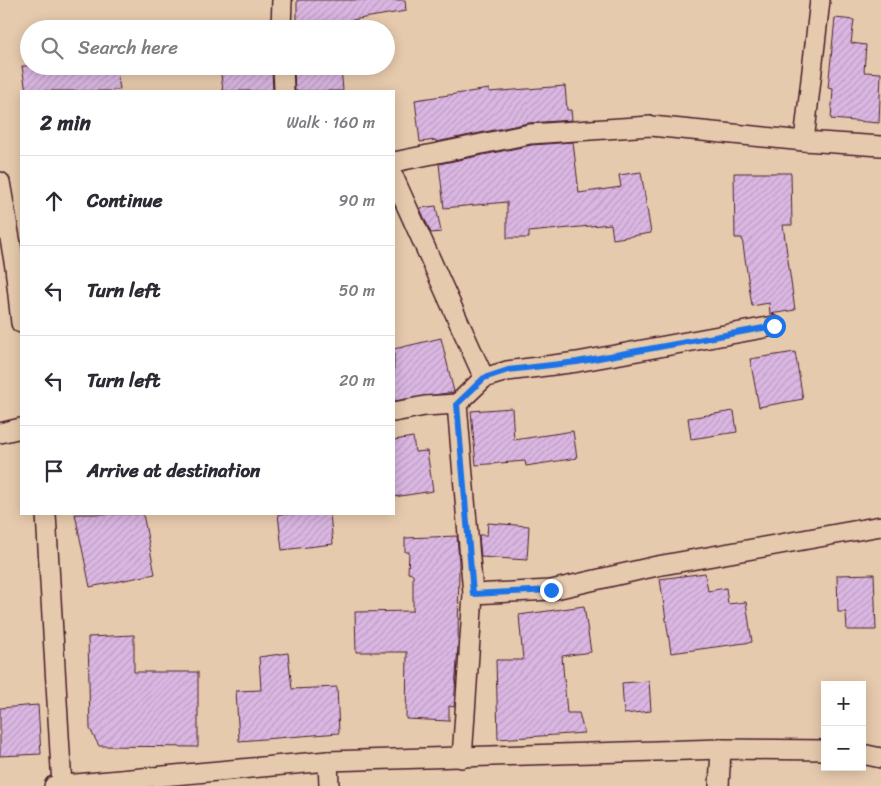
<!DOCTYPE html>
<html lang="en">
<head>
<meta charset="utf-8">
<style>
	:root { --surface:#fff; --page:#f7f7f7; --text:#2b2b33; --muted:#7c7c81; --line:#e1e1e2 }
	body { margin:0; font-family:Sriracha,sans-serif; background:var(--page); color:var(--text) }
	.controls { position:absolute; right:15px; bottom:15px; display:grid; overflow:hidden; border-radius:0px; box-shadow:0 2px 12px #0003 }
	.controls button { width:45px; height:45px; display:grid; place-items:center; padding:0; border:0; border-bottom:1px solid var(--line); background:var(--surface); color:var(--text); font:25px sans-serif }
	.stop { position:absolute; width:15px; height:15px; margin:-11px; border:4px solid #1a73e8; border-radius:50%; background:#fff }
	.stop.end { background:#1a73e8; border-color:#fff; box-shadow:0 1px 5px #0008 }
	.list { margin:0; padding:0; list-style:none }
	h2 { display:flex; justify-content:space-between; align-items:center; height:65px; margin:0; padding:0 20px; font-size:21px }
	h2 small { font-size:16px; font-weight:400; color:var(--muted) }
	.list li { display:grid; grid-template-columns:32px 1fr auto; gap:15px; align-items:center; box-sizing:border-box; height:90px; padding:0 20px; border-top:1px solid var(--line) }
	.list b { display:block; font-size:19px; white-space:nowrap }
	.list em { font-size:16px; font-style:normal; color:var(--muted) }
	.icon { flex:none; width:28px; height:28px; fill:none; stroke:currentColor; stroke-width:2; stroke-linecap:round; stroke-linejoin:round }
	.map { position:relative; flex:none; width:881px; height:786px; overflow:hidden }
	.search { position:absolute; background:var(--surface); box-shadow:0 2px 12px #0003; left:20px; top:20px; width:375px; height:55px; display:flex; align-items:center; gap:12px; box-sizing:border-box; padding:0 18px; border-radius:28px; color:var(--muted); font-size:19px }
	.panel { position:absolute; background:var(--surface); box-shadow:0 2px 12px #0003; left:20px; top:90px; width:375px; height:425px; border-radius:0px }
	.map>svg:first-child { display:block }
	.building { fill:url(#building-hatch); stroke:#4a1f2b }
	.lines { fill:none; stroke-linecap:round; stroke-linejoin:round }
	.minor-casing { stroke:#4a1f2b; stroke-width:22 }
	.minor { stroke:#e6caad; stroke-width:19 }
	.route { stroke:#1a73e8; stroke-width:6 }
</style>
</head>
<body>
<div class="map">
<svg width="881" height="786" viewBox="0 0 881 786">
	<defs>
		<pattern id="building-hatch" width="6" height="6" patternUnits="userSpaceOnUse" patternTransform="scale(1.25)"><rect width="6" height="6" fill="#dab7e2"/><path d="M-1 1l2-2M0 6l6-6M5 7l2-2" fill="none" stroke="#bd9dc2"/></pattern>
	</defs>
	<rect width="100%" height="100%" fill="#e6caad"/>
	<filter id="ink" filterUnits="userSpaceOnUse"><feTurbulence type="fractalNoise" baseFrequency=".02" numOctaves="2"/><feDisplacementMap in="SourceGraphic" scale="10" xChannelSelector="R" yChannelSelector="G"/><feConvolveMatrix kernelMatrix="1 2 1 2 8 2 1 2 1" color-interpolation-filters="sRGB"/></filter>
	<g filter="url(#ink)">
		<g class="building">
			<path d="M297,0h108l1,11 -72,12 -37,3z"/>
			<path d="M835,18l19,2 -3,23 15,2 -2,27 17,1 -2,50 -48,-4 2,-30 -5,-1z"/>
			<path d="M22,66h94l4,23 -11,2h-83z"/>
			<path d="M220,66h48l1,6h3l1,19h-50z"/>
			<path d="M341,67l2,24h-48l-1,-21z"/>
			<path d="M565,86l2,24h4l1,10 -44,3 -92,19v-2l-16,2 -5,-42 74,-11v3z"/>
			<path d="M573,142l6,51 42,-6 -2,-12 22,-3 10,61 -38,6 -2,-15 -82,8v6h-22v-36l-63,6 -5,-44 93,-19z"/>
			<path d="M734,173h57l1,52h-9l12,85 -25,4 -1,-11 -17,3 -10,-68h-7z"/>
			<path d="M436,206l5,26 -10,1 -11,-25z"/>
			<path d="M441,338l13,54 -60,9v-52z"/>
			<path d="M795,352l8,47 -44,8 -9,-48z"/>
			<path d="M512,408l2,32 59,-9 4,27 -51,8 -1,-5 -49,4 -5,-54z"/>
			<path d="M734,411l3,21 -46,7 -3,-21z"/>
			<path d="M413,437l2,15 12,-1 6,40 -39,6v-57z"/>
			<path d="M75,514h68l12,60 -65,13z"/>
			<path d="M278,514h52l3,30 -51,6z"/>
			<path d="M488,523l41,3 -2,34 -46,-3 -2,-22h8z"/>
			<path d="M457,536l2,26 -1,82 -4,63 -5,-1v15l-43,-2 1,-67h-51l-1,-40 58,-1v-37l-5,-1 1,-21h-4v-14z"/>
			<path d="M705,573l3,18 18,-3 2,16 18,-2 6,40 -81,11 -11,-74z"/>
			<path d="M874,574l2,56h-29l-1,-18h-8l-1,-37z"/>
			<path d="M584,606l7,46 -29,4 5,57h12l5,20 -86,6 -2,-79h27l-4,-45z"/>
			<path d="M134,635v37h64v75l-99,-1 -9,-17 -2,-92z"/>
			<path d="M288,653l4,36 45,-2 2,46 -100,8 -3,-50 25,-1 -2,-33z"/>
			<path d="M649,681l2,30 -27,3 -2,-31z"/>
			<path d="M38,705l3,49 -41,2v-48z"/>
		</g>
		<g class="lines">
			<defs>
				<g id="minor">
					<path d="M281,29l1,-29"/>
					<path d="M283,66l1,25"/>
					<path d="M804,141l16,-141"/>
					<path d="M394,162l136,-28 121,-8 153,15 77,5"/>
					<path d="M394,178l90,200"/>
					<path d="M0,182l15,85 6,56"/>
					<path d="M394,412l31,-6 32,-2"/>
					<path d="M0,433l21,-5"/>
					<path d="M46,514l16,272"/>
					<path d="M473,594l78,-4 106,-24 224,-40"/>
					<path d="M862,754l19,4"/>
					<path d="M462,758l11,-164 -16,-190 27,-26 23,-7 70,-9 197,-36"/>
					<path d="M328,761l1,25"/>
					<path d="M54,786l274,-25 393,-12 104,1"/>
					<path d="M719,786l2,-37"/>
				</g>
			</defs>
			<use href="#minor" class="minor-casing"/>
			<use href="#minor" class="minor"/>
		</g>
	</g>
	<g class="lines" filter="url(#ink)">
		<path class="route" d="M551,590l-78,4 -16,-190 27,-26 24,-8 69,-8 197,-36"/>
	</g>
</svg>
<div class="controls">
<button>+</button>
<button>−</button>
</div>
<div class="stop" style="left:774px;top:326px"></div>
<div class="stop end" style="left:551px;top:590px"></div>
<div class="search"><svg class="icon" aria-label="search" viewBox="0 0 24 24"><circle cx="10" cy="10" r="6"/><path d="M15 15l6 6"/></svg>Search here</div>
<section class="panel">
<h2>2 min<small>Walk · 160 m</small></h2>
<ul class="list">
<li><svg class="icon" aria-label="ahead" viewBox="0 0 24 24"><path d="M12 20V5M6 11l6-6 6 6"/></svg><div><b>Continue</b></div><em>90 m</em></li>
<li><svg class="icon" aria-label="left" viewBox="0 0 24 24"><path d="M17 20v-9H6M10 6l-5 5 5 5"/></svg><div><b>Turn left</b></div><em>50 m</em></li>
<li><svg class="icon" aria-label="left" viewBox="0 0 24 24"><path d="M17 20v-9H6M10 6l-5 5 5 5"/></svg><div><b>Turn left</b></div><em>20 m</em></li>
<li><svg class="icon" aria-label="arrive" viewBox="0 0 24 24"><path d="M6 21V4h12l-3 4 3 4H6"/></svg><div><b>Arrive at destination</b></div></li>
</ul>
</section>
</div>
</body>
</html>
